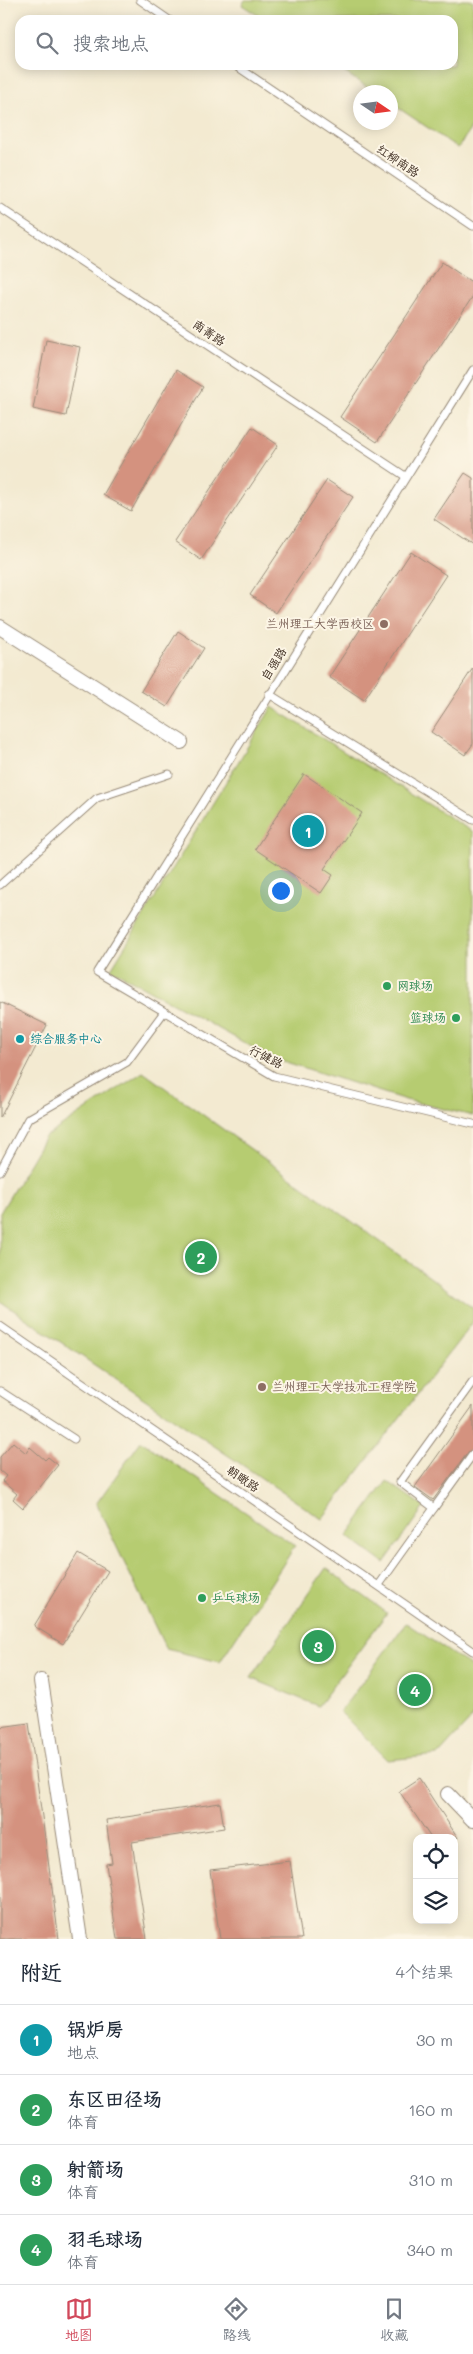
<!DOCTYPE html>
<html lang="zh">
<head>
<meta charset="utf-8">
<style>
	:root { --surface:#fff; --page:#f2f2f3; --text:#1f2937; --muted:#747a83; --line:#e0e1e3; --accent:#d1495b }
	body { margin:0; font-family:Mali,"LXGW WenKai TC",sans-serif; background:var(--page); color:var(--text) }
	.controls { position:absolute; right:15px; bottom:15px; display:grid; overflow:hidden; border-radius:10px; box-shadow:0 2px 12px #0003 }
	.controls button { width:45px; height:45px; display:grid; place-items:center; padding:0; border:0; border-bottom:1px solid var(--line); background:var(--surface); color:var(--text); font:25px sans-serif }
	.compass { position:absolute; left:353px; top:85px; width:45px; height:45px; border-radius:50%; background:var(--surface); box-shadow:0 2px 12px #0003; rotate:103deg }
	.you { position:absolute; left:280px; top:890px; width:18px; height:18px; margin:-12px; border:4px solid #fff; border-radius:50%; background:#1a73e8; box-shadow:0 0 0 8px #1a73e833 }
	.badge { display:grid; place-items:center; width:32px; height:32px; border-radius:50%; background:var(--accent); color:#fff; font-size:16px; font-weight:700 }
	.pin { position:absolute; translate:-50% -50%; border:2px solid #fff; box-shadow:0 1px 5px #0006 }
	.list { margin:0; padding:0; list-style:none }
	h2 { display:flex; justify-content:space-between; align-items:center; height:65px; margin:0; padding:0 20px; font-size:21px }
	h2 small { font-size:16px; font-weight:400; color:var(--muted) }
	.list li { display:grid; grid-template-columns:32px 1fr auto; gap:15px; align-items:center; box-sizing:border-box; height:70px; padding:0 20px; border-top:1px solid var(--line) }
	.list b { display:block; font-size:19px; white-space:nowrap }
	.list p { margin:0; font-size:16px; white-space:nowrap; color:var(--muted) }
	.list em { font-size:16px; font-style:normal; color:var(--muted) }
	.icon { flex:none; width:28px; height:28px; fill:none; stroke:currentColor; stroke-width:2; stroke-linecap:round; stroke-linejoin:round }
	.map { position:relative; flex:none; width:473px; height:1939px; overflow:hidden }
	.search { position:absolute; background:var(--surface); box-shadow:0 2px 12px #0003; left:15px; right:15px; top:15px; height:55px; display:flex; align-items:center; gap:12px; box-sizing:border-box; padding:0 18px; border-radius:15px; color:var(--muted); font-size:19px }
	.sheet { height:345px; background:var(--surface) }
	nav { display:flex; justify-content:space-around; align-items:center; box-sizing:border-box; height:70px; border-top:1px solid var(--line); background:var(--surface); font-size:14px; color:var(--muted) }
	nav a { display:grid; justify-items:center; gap:2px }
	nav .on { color:var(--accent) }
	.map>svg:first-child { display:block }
	.green { fill:#b6cc71; stroke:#787b48 }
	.building { fill:#d4927f }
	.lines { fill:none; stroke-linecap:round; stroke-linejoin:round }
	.lane-casing { stroke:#978a78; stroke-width:9 }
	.street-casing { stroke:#978a78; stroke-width:16 }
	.lane { stroke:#fff; stroke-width:7 }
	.street { stroke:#fff; stroke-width:14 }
	.education-dot { fill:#8d6e63; stroke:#fcf5e5; stroke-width:2 }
	.leisure-dot { fill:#2e9e5b; stroke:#fcf5e5; stroke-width:2 }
	.culture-dot { fill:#0f9aa8; stroke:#fcf5e5; stroke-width:2 }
	.labels { text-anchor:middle; stroke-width:4; stroke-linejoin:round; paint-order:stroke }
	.street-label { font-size:12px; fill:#3b2a1e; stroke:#fcf5e5 }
	.education-label { font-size:12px; fill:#785e54; stroke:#fcf5e5; text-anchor:end }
	.leisure-label { font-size:12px; fill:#27864d; stroke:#fcf5e5; text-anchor:start }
	.culture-label { font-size:12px; fill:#0d838f; stroke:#fcf5e5; text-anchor:start }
</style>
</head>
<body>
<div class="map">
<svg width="473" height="1939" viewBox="0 0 473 1939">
	<rect width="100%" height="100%" fill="#fcf5e5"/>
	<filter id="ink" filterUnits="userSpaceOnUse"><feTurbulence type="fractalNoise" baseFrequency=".02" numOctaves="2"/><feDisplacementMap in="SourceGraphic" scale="10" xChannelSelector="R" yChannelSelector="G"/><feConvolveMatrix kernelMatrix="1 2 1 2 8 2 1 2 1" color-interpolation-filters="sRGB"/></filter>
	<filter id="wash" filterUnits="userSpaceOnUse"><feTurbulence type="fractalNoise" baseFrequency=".0096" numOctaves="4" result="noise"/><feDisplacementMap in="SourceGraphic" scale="20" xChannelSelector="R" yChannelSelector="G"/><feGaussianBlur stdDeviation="1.12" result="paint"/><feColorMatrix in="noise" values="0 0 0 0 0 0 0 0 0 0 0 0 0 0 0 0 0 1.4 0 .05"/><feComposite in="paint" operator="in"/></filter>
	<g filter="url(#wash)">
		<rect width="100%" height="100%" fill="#f3ead1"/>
		<g class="green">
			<path d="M245,0h228v125l-15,23 -67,-45 -1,-11h-15l-42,-27h120v-45h-188l-23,-15z"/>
			<path d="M272,707l201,125v284l-67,-16 -136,-43 -159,-88z"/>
			<path d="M143,1072l330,236v14l-151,197 -322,-218v-88l45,-76z"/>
			<path d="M141,1441l154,105 -75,116 -54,-13 -70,-145z"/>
			<path d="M387,1481l37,26 -40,56 -37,-27z"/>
			<path d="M326,1568l61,45 -69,93 -67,-28z"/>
			<path d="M406,1623l67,45v49l-35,38 -50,5 -48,-48z"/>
		</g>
		<g id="blocks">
			<g class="building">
				<path d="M442,262l31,21v13l-96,146 -37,-25z"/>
				<path d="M46,340l34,7 -14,69 -33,-7z"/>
				<path d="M176,370l27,17 -72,124 -28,-16z"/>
				<path d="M252,427l26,18 -77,115 -26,-18z"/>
				<path d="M465,473l8,5v67l-39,-26z"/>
				<path d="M327,480l26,17 -77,116 -26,-18z"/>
				<path d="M411,552l35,23 -82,125 -35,-23z"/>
				<path d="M178,631l26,17 -37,59 -26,-16z"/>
				<path d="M473,668v76l-8,11 -34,-23z"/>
				<path d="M304,774l58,39 -38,56 9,6 -12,18 -66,-44z"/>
				<path d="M0,1002l47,23 -47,93z"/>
				<path d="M473,1406v43l-4,2 -36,49 -18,-13z"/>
				<path d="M13,1442l13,11 4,-6 15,13 3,-3 10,8 -35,43 -10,-9 4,-5 -15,-13 4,-5 -6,-5v-14z"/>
				<path d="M78,1553l30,18 -45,73 -29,-18z"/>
				<path d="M29,1723l30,216h-59v-212z"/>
				<path d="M419,1778l39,60h-27l-32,-47z"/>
				<path d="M220,1803l4,25 -92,14 15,97h-30l-11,-75 6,-1 -6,-43z"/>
				<path d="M290,1861l12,78h-82l-10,-69z"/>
			</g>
		</g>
	</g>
	<g filter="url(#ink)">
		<use href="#blocks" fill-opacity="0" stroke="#978a78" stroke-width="1"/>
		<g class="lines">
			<defs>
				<g id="lane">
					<path d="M140,0l29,20"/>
					<path d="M235,65l238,161"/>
					<path d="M0,208l405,268"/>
					<path d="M473,370l-376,602 177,104 199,48"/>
					<path d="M269,694l204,126"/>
					<path d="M0,885l97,-87 72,-24"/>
					<path d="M0,1171l28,-52 99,-57 37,-50"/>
					<path d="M0,1326l473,325"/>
					<path d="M0,1391l74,48"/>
					<path d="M434,1508l39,-54"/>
					<path d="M379,1585l55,-77 -34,-26 73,-101"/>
				</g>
				<g id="street">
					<path d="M0,627l181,115"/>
					<path d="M41,1681l39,258"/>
					<path d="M448,1794l25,26"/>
				</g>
			</defs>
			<use href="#lane" class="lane-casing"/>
			<use href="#street" class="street-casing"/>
			<use href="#lane" class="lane"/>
			<use href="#street" class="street"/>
		</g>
	</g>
	<g class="education-dot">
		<circle cx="384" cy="624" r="5"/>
		<circle cx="262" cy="1387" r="5"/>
	</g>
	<g class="leisure-dot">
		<circle cx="387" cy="986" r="5"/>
		<circle cx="456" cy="1018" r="5"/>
		<circle cx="202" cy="1598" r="5"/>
	</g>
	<circle class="culture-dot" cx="20" cy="1039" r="5"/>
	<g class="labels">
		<g class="street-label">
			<text transform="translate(398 161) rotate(34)" y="4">红柳南路</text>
			<text transform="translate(209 333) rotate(34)" y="4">南菁路</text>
			<text transform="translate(274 664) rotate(-58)" y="4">自强路</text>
			<text transform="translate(266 1057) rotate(27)" y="4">行健路</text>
			<text transform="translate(243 1479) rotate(34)" y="4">朝瞰路</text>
		</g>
		<g class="education-label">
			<text x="374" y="628">兰州理工大学西校区</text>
			<text x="272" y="1391" text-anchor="start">兰州理工大学技术工程学院</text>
		</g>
		<g class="leisure-label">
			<text x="397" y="990">网球场</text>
			<text x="446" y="1022" text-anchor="end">篮球场</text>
			<text x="212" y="1602">乒乓球场</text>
		</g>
		<g class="culture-label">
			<text x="30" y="1043">综合服务中心</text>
		</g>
	</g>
</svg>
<div class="controls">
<button><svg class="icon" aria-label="locate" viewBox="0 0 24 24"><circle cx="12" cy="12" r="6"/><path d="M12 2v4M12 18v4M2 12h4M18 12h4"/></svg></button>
<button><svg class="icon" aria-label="layers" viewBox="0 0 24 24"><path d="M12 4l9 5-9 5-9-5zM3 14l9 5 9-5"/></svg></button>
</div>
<svg class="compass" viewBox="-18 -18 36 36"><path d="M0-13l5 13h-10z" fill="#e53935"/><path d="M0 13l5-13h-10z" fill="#747a83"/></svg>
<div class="you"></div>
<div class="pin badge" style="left:308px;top:831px;background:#0f9aa8">1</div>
<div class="pin badge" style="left:201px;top:1257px;background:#2e9e5b">2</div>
<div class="pin badge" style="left:318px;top:1646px;background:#2e9e5b">3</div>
<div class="pin badge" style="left:415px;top:1690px;background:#2e9e5b">4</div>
<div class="search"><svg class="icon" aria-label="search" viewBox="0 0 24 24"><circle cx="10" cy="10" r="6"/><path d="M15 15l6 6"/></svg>搜索地点</div>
</div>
<section class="sheet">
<h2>附近<small>4个结果</small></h2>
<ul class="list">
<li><span class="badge" style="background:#0f9aa8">1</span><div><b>锅炉房</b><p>地点</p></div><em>30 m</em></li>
<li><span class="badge" style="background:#2e9e5b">2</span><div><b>东区田径场</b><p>体育</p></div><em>160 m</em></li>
<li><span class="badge" style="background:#2e9e5b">3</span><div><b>射箭场</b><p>体育</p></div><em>310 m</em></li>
<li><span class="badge" style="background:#2e9e5b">4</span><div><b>羽毛球场</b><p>体育</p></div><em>340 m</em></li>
</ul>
</section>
<nav>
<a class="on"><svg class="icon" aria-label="map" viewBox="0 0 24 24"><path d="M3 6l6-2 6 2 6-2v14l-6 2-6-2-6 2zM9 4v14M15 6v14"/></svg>地图</a>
<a><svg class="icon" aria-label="directions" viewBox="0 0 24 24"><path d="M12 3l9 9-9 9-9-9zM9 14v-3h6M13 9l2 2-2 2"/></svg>路线</a>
<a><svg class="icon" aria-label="saved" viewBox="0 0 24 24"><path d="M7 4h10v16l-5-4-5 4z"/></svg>收藏</a>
</nav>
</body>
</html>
